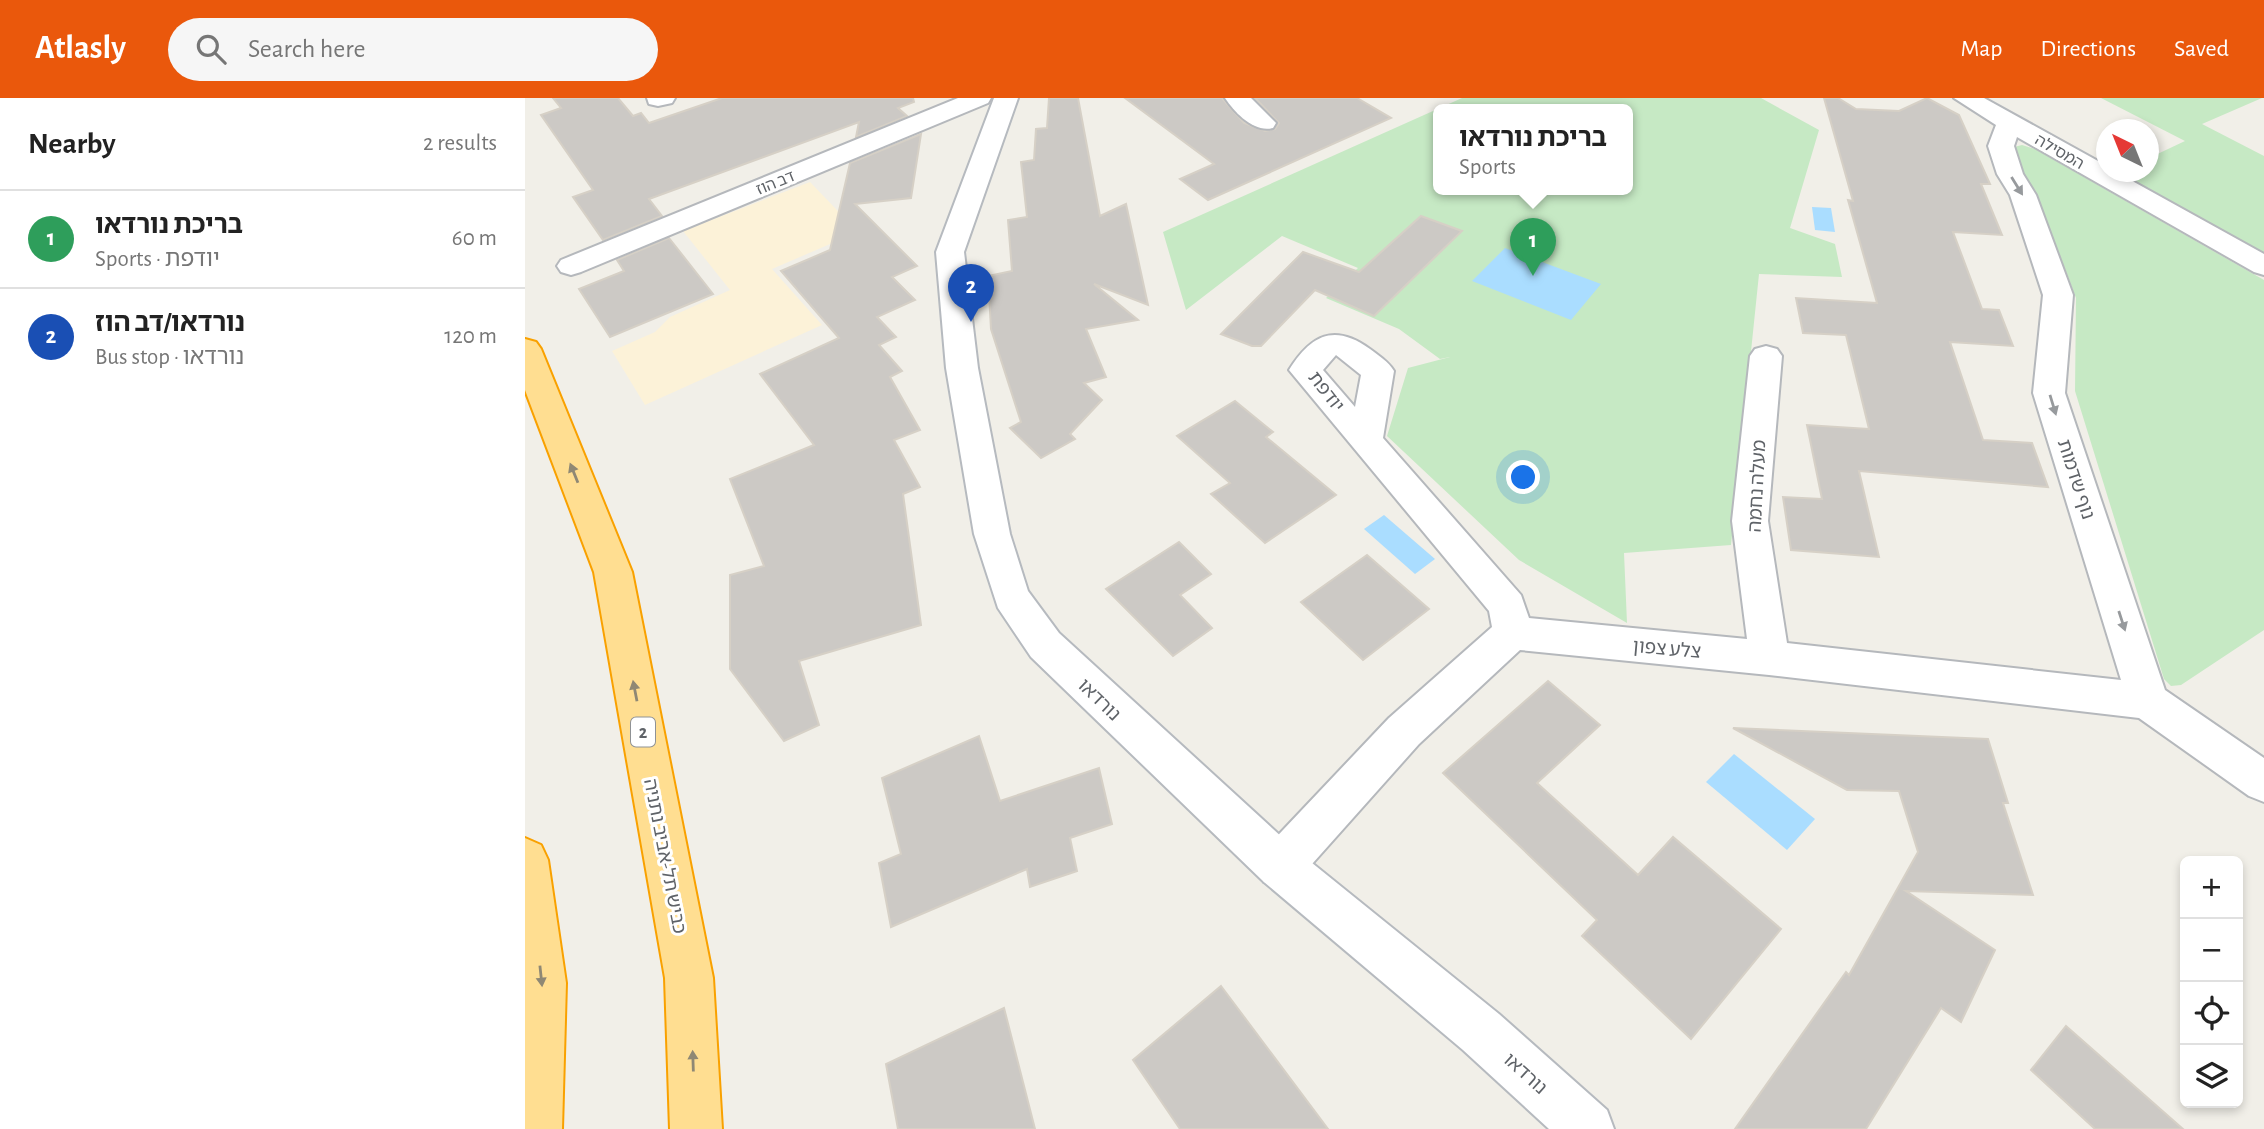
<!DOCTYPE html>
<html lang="en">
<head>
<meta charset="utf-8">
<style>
	:root { --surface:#fff; --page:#f6f6f6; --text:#222; --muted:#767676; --line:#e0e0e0; --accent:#ea580c }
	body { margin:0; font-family:"Alegreya Sans","Noto Sans Hebrew",sans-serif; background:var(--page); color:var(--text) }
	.controls { position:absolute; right:21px; bottom:21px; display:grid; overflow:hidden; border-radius:10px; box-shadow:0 4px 10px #0003 }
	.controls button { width:63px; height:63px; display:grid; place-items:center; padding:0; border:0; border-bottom:2px solid var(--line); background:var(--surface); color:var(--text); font:35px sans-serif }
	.compass { position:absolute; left:1571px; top:21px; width:63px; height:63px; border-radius:50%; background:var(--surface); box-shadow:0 4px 10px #0003; rotate:317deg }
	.you { position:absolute; left:999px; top:380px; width:24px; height:24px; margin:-18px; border:5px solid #fff; border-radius:50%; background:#1a73e8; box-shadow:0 0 0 10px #1a73e833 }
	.badge { display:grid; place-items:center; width:46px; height:46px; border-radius:50%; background:var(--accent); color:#fff; font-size:23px; font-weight:700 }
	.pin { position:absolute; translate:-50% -58px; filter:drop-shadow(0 2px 4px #0008) }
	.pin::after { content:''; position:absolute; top:37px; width:24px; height:21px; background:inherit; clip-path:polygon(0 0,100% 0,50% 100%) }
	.popup { position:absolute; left:908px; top:6px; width:200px; height:91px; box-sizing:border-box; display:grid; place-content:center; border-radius:10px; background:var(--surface); filter:drop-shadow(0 2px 5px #0005); font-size:23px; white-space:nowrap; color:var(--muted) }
	.popup b { font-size:26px; color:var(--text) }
	.popup::after { content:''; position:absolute; left:50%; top:100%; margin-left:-14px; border:14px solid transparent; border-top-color:var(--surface) }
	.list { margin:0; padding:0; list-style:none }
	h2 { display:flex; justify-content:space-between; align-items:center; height:91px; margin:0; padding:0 28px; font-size:30px }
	h2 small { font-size:23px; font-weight:400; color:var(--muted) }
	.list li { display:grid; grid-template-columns:46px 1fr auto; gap:21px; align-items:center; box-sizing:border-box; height:98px; padding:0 28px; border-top:2px solid var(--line) }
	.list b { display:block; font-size:26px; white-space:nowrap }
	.list p { margin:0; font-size:23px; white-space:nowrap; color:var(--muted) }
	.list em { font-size:23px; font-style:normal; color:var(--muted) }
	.icon { flex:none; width:38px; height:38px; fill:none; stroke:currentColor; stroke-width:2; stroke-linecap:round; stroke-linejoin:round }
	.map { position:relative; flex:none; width:1739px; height:1031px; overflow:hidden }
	header { display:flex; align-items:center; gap:42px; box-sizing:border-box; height:98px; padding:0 35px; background:var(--accent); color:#fff }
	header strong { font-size:33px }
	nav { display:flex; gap:38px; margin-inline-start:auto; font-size:24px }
	.search { width:490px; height:63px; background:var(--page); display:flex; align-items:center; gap:18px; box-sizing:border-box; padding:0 24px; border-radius:38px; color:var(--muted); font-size:26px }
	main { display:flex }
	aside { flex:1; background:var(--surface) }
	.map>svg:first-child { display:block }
	.green { fill:#c6e9c4; fill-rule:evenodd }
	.sand { fill:#fcf2d8 }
	.water { fill:#adf }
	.building { fill:#ccc9c5; stroke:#d6d0c6; stroke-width:2 }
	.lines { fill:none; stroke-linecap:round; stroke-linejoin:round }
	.street-casing { stroke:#b5b8bc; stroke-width:4 }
	.secondary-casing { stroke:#b6babf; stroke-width:4 }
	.highway-casing { stroke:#f9a100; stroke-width:4 }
	.street { fill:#fff; fill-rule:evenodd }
	.secondary { fill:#fff; fill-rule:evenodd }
	.highway { fill:#ffde91; fill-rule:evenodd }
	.oneway { fill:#979a9d }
	.oneway2 { fill:#8f8874 }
	.labels { text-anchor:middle; stroke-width:6; stroke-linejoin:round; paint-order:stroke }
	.far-street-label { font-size:16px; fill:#5f6368; stroke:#fff }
	.shield { fill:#fff; stroke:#8f9295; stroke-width:2 }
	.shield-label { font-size:18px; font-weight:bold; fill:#5f6368 }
	.street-label { font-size:19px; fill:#5f6368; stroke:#fff }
</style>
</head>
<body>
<header>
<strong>Atlasly</strong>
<div class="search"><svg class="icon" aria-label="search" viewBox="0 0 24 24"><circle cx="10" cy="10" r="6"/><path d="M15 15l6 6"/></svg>Search here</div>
<nav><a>Map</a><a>Directions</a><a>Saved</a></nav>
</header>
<main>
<aside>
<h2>Nearby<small>2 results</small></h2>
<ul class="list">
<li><span class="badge" style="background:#2e9e5b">1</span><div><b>בריכת נורדאו</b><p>Sports · יודפת</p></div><em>60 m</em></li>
<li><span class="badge" style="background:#1a4fb4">2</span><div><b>נורדאו/דב הוז</b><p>Bus stop · נורדאו</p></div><em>120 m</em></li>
</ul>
</aside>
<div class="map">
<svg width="1739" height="1031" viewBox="0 0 1739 1031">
	<rect width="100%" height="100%" fill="#f1efe8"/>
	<g class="green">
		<path d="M937,0h299l58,32 -29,98 45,16 7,33 -83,-3 -28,271 -107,8 3,70 -108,-63 -132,-124 21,-68 42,-11 -10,2 -41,-30 -73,-31 32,-30 -76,-32 -96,74 -23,-78zM914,12h188v80h-188z"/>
		<path d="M1576,0h161l-60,26 62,32v100l-150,-83 35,-1v-14l36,-17z"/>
		<path d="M1497,47l13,4 229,131v350l-83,55 -10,1 -7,-7 -89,-288 1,-93 -41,-108 -17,-18 -4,-25z"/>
	</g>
	<path class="sand" d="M285,84l48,50 -86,37 50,56 -177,80 -33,-54 43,-19 15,-15 60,-27 -47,-59z"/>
	<g class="water">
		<path d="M1287,109l19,1 4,24 -20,-2z"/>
		<path d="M980,150l96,36 -30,36 -99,-39z"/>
		<path d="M859,417l51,44 -20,15 -51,-45z"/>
		<path d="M1209,656l81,65 -28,31 -81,-68z"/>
	</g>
	<g class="building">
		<path d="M28,0h65l15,18 8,-3 8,10 73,-25h191l1,4 -16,6 9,8 -51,21 3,-15 -210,77 13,17 -59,24 -30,-43 20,-7 -52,-75 20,-7z"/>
		<path d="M524,0h29l22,118 26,-12 22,101 -54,-21 44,36 -52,9 20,48 -22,6 18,17 -32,34 5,5 -34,19 -31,-30 11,-6 -30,-93 -3,-53 24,-5 -4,-51 19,-3 -6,-55 13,-2 2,-31 11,-1z"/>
		<path d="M600,0h97l22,25 21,8 10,-2 4,-6 -24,-25h102l34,20 -183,82 -28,-21 34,-15z"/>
		<path d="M1299,0h14l18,11 43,2 28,-13 32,17 31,69h-9l21,51 -49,-3 29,77 17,1 14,36 -63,-4 33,98 49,3 16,44 -189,-16 20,86 -88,-7 -8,-53 39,2 -15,-74 62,4 -23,-94 -43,-2 -7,-35 81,5 -29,-103 5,1z"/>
		<path d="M396,36l-10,64 -56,6 62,62 -25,11 23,23 -38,17 19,20 -17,8 23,26 -12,6 30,53 -26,10 26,47 -17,7 18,131 -122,36 20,64 -35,16 -54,-72v-94l34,-9 -34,-87 84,-34 -54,-71 79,-36 -58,-67 49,-21 20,-87z"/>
		<path d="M896,118l41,15 -88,85 -59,-26 -54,56h-9l-31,-12 82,-82 56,20z"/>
		<path d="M144,140l44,56 -103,43 -31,-48 45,-18 -7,-11z"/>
		<path d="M710,303l38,31 -7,5 70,58 -71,48 -54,-49 19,-11 -53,-47z"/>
		<path d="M654,444l32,32 -31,21 32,33 -39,28 -67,-67z"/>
		<path d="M842,457l62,54 -66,51 -62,-58z"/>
		<path d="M1023,583l52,44 -63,58 101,92 35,-38 108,92 -90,110 -109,-103 15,-16 -154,-147z"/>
		<path d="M1208,630l255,11 20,64h-5l30,92 -127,-4 89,59 -34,72 -20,-14 -75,121h-131l111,-157 3,3 69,-123 -19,-61 -52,-1z"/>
		<path d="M454,638l21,65 99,-33 13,56 -42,14 7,33 -47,16 -3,-18 -136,58 -12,-64 22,-9 -19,-76z"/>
		<path d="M696,888l107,143h-148l-47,-69z"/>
		<path d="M479,910l31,121h-137l-12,-65z"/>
		<path d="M1541,928l117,103h-88l-64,-59z"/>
	</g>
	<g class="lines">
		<defs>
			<g id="street">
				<path d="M122,0h28l-3,5 -14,3 -9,-2z"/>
				<path d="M433,0h33l-3,5 -407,169 -10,3 -10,-3 -4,-6 4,-6z"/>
				<path d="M700,0h26l25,25 -3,5c-19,5 -38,-15 -48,-30z"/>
				<path d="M1429,0h30l123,68v6h9l148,82v21l-10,-3 -237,-135 -3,9 9,28 13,21 37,100 -8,98 100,297 99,68v44l-15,-6 -110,-78 -370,-43 -249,-25 -101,94 -123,138 -16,6 -16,-6 -7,-16 7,-16 125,-132 103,-91 -3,-16 -200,-241c22,-35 45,-47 81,-21 9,7 18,12 24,22l-11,67 138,157 8,23 218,21 -15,-118 18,-165 5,-7 11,-3 11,3 5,7 -14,165 19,122 334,37 -88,-287 10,-98 -33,-100 -13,-21 -9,-28 8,-21zM811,257l25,20 -6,32 -32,-37z"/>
			</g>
			<path id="secondary" d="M469,0h24l-54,154 14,116 32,166 18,57 31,42 237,217 203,164 108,96 7,19h-65l-86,-79 -199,-168 -233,-225 -33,-49 -24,-74 -28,-166 -10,-116z"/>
			<g id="highway">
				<path d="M0,241l11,3 5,7 91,223 81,406 9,151h-52l-5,-151 -71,-406 -69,-182z"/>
				<path d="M0,740l16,7 7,15 18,123 -4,146h-37z"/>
			</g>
		</defs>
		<use href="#street" class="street-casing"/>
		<use href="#secondary" class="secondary-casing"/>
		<use href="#highway" class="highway-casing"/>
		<use href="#street" class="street"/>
		<use href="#secondary" class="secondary"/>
		<use href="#highway" class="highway"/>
	</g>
	<defs><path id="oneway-solid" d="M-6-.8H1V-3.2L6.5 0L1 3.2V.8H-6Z" transform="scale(1.75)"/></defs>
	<g class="oneway">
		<use href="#oneway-solid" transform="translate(1492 88) rotate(58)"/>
		<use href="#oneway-solid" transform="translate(1528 307) rotate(73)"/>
		<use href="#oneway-solid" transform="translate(1597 523) rotate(72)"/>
	</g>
	<g class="oneway2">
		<use href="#oneway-solid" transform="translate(49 375) rotate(-112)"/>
		<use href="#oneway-solid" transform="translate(110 593) rotate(-101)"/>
		<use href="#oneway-solid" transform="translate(16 878) rotate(84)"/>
		<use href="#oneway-solid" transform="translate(168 963) rotate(-92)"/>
	</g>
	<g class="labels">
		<g class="far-street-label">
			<text transform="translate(1535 53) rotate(30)" y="6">המסילה</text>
			<text transform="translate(250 84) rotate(-22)" y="6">דב הוז</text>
		</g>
		<rect class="shield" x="106" y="619.5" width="24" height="29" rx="5"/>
		<g class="shield-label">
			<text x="118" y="640">2</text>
		</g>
		<g class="street-label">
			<text transform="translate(802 293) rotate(52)" y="7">יודפת</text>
			<text transform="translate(1552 381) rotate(72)" y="7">נוף שדמות</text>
			<text transform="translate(1231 388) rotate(-87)" y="7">מעלה נחמה</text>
			<text transform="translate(1142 550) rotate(5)" y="7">צלע צפון</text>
			<text transform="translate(575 601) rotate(44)" y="7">נורדאו</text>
			<text transform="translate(141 758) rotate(79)" y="7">כביש תל-אביב נתניה</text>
			<text transform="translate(1001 975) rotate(42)" y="7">נורדאו</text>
		</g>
	</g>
</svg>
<div class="controls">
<button>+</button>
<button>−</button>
<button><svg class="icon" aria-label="locate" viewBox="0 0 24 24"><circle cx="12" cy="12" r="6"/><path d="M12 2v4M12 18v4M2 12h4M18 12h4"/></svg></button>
<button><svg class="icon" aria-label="layers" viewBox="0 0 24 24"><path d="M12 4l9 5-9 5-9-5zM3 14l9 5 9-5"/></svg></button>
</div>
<svg class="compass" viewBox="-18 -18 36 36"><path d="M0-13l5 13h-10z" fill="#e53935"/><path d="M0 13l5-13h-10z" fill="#767676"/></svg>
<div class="you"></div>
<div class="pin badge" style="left:1008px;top:178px;background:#2e9e5b">1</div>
<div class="popup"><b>בריכת נורדאו</b>Sports</div>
<div class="pin badge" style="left:446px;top:224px;background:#1a4fb4">2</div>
</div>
</main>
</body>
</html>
